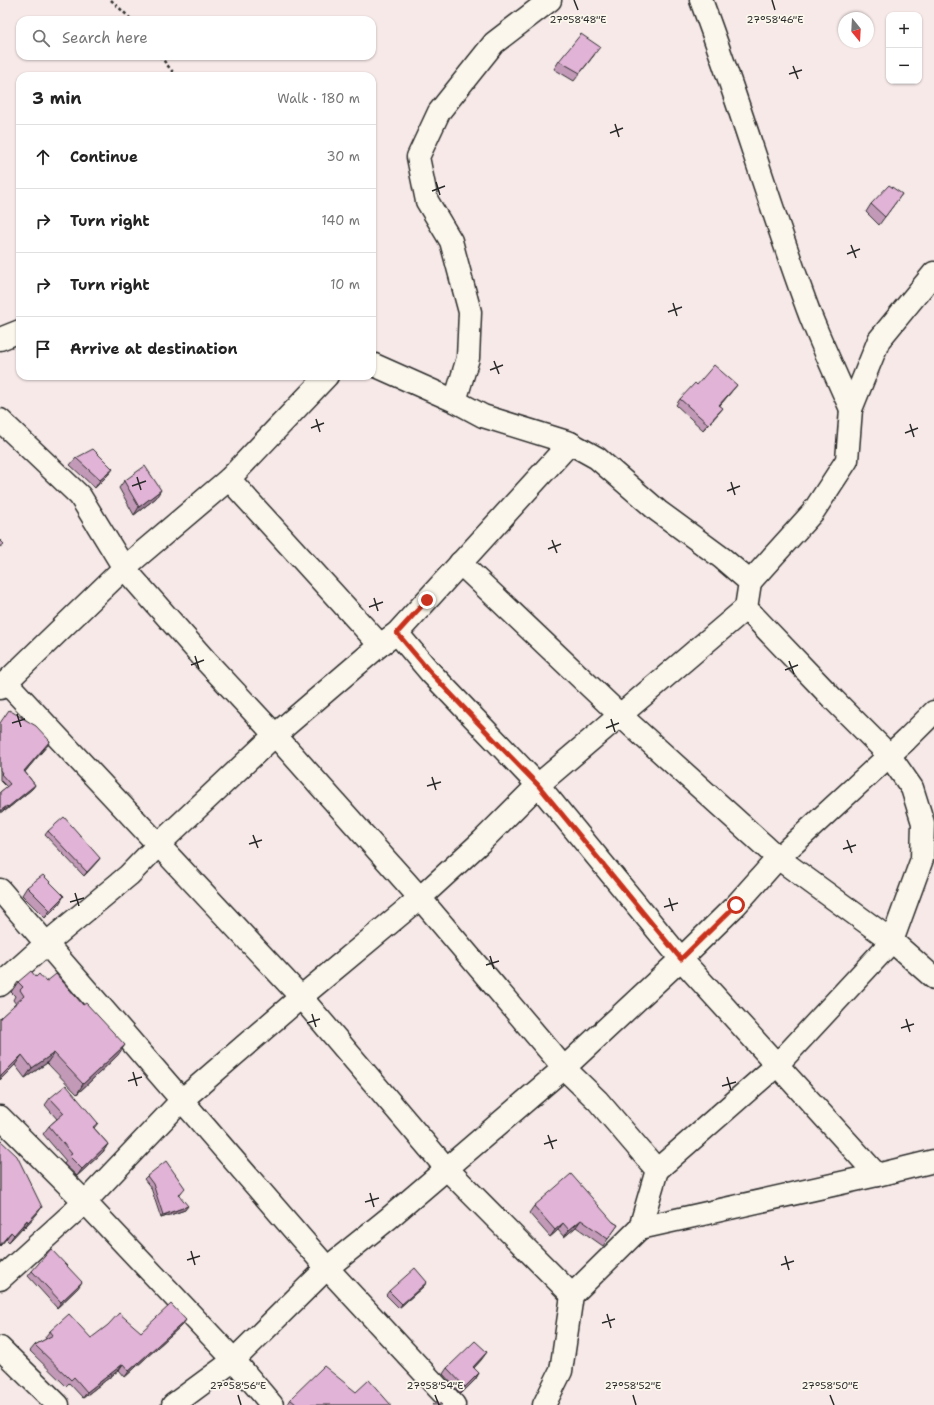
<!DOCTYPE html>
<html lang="en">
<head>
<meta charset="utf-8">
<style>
	:root { --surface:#fff; --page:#f2f2f2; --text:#222; --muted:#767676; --line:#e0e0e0 }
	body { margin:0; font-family:"Shantell Sans",sans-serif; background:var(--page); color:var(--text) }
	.controls { position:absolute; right:12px; top:12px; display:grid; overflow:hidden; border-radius:8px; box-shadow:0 1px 3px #0004 }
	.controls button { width:36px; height:36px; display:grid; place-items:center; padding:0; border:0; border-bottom:1px solid var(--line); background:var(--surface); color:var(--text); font:20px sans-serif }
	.compass { position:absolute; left:838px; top:12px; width:36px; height:36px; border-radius:50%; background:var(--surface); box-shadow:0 1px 3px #0004; rotate:162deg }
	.stop { position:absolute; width:12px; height:12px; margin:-9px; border:3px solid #c8321e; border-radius:50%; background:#fff }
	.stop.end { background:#c8321e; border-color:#fff; box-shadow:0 1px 4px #0008 }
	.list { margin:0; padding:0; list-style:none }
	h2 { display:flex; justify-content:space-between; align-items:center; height:52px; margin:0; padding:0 16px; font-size:17px }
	h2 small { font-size:13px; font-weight:400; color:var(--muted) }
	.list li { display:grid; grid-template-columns:26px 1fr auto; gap:12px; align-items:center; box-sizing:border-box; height:64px; padding:0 16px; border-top:1px solid var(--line) }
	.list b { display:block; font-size:15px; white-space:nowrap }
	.list em { font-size:13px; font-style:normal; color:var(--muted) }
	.icon { flex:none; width:22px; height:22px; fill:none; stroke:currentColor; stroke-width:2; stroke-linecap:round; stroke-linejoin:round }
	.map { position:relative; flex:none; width:934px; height:1405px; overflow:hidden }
	.search { position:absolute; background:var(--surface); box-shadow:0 1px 3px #0004; left:16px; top:16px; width:360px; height:44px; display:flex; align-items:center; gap:10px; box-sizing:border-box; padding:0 14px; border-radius:12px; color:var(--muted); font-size:15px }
	.panel { position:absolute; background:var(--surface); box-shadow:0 1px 3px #0004; left:16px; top:72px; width:360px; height:308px; border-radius:12px }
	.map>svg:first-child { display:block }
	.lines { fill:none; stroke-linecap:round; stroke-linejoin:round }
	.minor-casing { stroke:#2b2b2b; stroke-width:25 }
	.path { stroke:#2b2b2b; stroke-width:2.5; stroke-dasharray:3 3; stroke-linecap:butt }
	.minor { stroke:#fbf7ec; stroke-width:22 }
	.wall { fill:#c29ab8; stroke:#2b2b2b }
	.shaded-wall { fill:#9e7d96; stroke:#2b2b2b }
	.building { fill:#e1b3d6; stroke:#2b2b2b }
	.route { stroke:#c8321e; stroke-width:5 }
	.ticks { fill:none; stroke:#2b2b2b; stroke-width:1.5 }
	.ticks-label { font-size:10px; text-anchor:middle; fill:#2b2b2b; stroke:#fbf7ec; stroke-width:3.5; stroke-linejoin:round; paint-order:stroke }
</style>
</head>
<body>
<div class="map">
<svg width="934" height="1405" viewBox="0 0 934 1405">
	<rect width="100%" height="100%" fill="#f6e9e8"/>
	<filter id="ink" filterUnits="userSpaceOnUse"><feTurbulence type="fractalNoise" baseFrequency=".025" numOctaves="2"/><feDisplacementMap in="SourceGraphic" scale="8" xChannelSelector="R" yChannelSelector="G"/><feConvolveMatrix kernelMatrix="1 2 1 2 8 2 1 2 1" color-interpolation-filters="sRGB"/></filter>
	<g filter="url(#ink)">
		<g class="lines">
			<defs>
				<g id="minor">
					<path d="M701,0c39,104 70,211 109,315 13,32 27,63 41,94"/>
					<path d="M0,339l20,-8"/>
					<path d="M372,364l83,37 28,15 87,27 27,15 61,53 64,47 28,24 -4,26 87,91 56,56 23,33 11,35 -1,36 -30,82 -115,124 -120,105"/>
					<path d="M455,401l13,-43 2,-46 -19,-71 -24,-40 -9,-44 21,-45 55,-69 56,-43"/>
					<path d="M0,420l80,76 44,72 82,93 69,74 145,163 144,170 34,33 59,69 -17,58"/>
					<path d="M229,479l151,166"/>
					<path d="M460,563l160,152 158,143 114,83 42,37"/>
					<path d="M750,582l63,-70 34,-52 4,-51 28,-69 55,-67"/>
					<path d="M397,633l33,39 108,113 143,174 196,216"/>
					<path d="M6,682l295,315 145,171 126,127"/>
					<path d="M0,688l124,-120 105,-89 98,-103"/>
					<path d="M0,890l327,378 127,137"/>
					<path d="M0,985l47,-42 82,-68 29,-30 117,-110 105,-90 17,-12 173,-190"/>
					<path d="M0,1117l85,85 149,158 38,45"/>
					<path d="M0,1279l85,-77 97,-102 119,-103 119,-99 62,-57 56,-56 208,-177"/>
					<path d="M0,1348l58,57"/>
					<path d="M173,1405l61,-45 93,-92 62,-50 175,-150 117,-109 55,-54 42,-47 128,-118 28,-28"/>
					<path d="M544,1405l17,-34 11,-76 68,-67 237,-53 57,-14"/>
				</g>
			</defs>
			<use href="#minor" class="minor-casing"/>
			<g class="path">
				<path d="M111,0l21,20"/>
				<path d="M160,56l16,20"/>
			</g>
			<use href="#minor" class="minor"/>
		</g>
		<g class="wall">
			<path d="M595,54l-21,27 -20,-12 5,-8z"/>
			<path d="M902,194l-23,31 -13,-13 5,-8z"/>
			<path d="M732,391l-12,14 -2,9 -15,16 -27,-25 4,-6z"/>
			<path d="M76,458l37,11 -6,7 -12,12 -25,-23z"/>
			<path d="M124,481l32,17 -22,17 -15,-27z"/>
			<path d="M0,723l50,18 -25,31 10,13 -3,4 -27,22 -1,-1 -4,3v-21l7,-5 -7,-7z"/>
			<path d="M48,831l52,27 -3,4 -13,14 -39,-41z"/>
			<path d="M27,887l32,17 -14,14 -23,-23z"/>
			<path d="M36,977l10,5 72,73 -41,39 -30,-31 -22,15 -10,-13 -15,15v-62l16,-14 -3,-4 2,-4 -4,-4 7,-10z"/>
			<path d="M50,1098l48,25 -4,5 14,16 -5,8 -26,24 -13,-12 2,-3 -23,-27 6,-8 8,-7 -12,-14z"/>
			<path d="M0,1140l37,74 -14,15 -1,-1 -13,14 -3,-3 -6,7z"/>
			<path d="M147,1176l35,15 -3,5 6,14 -24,8 -10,-30 -7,-9z"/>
			<path d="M534,1206l79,16 5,3 -15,21 -27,-19 -12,10 -6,-7 -8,7 -21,-24z"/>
			<path d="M32,1271l46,17 -21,20 -29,-32z"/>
			<path d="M424,1286l-25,22 -13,-13 3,-4z"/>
			<path d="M186,1320l-5,6 -56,51 -6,-7 -36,28 -14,-15 -3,3 -36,-35 5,-6 11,-6 -1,-2 5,-6 41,7 50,-6z"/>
			<path d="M482,1359l-8,9 5,5 -4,7 -14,14 -18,-20 4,-6z"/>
			<path d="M356,1392l35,13h-104v-1l3,-5z"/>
		</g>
		<g class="shaded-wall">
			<path d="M737,385l-5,6 -17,20 4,-6z"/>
			<path d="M723,408l-5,6 -15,16 5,-6z"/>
			<path d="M113,469l-6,7 -12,12 5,-8z"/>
			<path d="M161,490l-5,8 -22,17 5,-8z"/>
			<path d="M50,741l-2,4 -26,30 2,-4z"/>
			<path d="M35,785l-3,4 -27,22 3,-4z"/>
			<path d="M7,806l-3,4 -4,3v-2z"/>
			<path d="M100,858l-3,4 -13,14 3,-4z"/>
			<path d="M64,896l-5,8 -14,14 5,-8z"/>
			<path d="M125,1045l-7,10 -41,39 6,-10z"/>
			<path d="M54,1053l-7,10 -22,15 7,-10z"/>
			<path d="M22,1055l-7,10 -15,15 1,-4z"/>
			<path d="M108,1144l-5,8 -26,24 5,-7z"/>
			<path d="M188,1206l-3,4 -24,8 2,-3z"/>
			<path d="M42,1207l-5,7 -14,15 5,-7z"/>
			<path d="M27,1220l-5,8 -13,14 5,-7z"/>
			<path d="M581,1220l-5,7 -12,10 5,-7z"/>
			<path d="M563,1223l-5,7 -8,7 5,-7z"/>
			<path d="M11,1232l-5,7 -6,7v-1z"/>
			<path d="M82,1282l-4,6 -21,20 4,-6z"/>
			<path d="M427,1282l-3,4 -25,22 3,-4z"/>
			<path d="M186,1320l-5,6 -56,51 4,-6z"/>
			<path d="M487,1352l-5,7 -14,15 5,-7z"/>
			<path d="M123,1364l-4,6 -36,28 4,-6z"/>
			<path d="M479,1373l-4,7 -14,14 4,-7z"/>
		</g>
		<g class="building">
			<path d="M581,34l19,13 -20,26 -21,-12z"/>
			<path d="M889,185l13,9 -17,23 -14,-13z"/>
			<path d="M714,365l23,20 -18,20 4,3 -15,16 -28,-25 15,-16 2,2z"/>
			<path d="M93,449l20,20 -13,11 -24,-22z"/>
			<path d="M145,466l16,24 -22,17 -15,-26z"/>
			<path d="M0,540l4,4 -4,3z"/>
			<path d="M9,710l27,16 14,15 -26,30 11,14 -27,22 -1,-1 -7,5v-19l10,-8 -9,-10 1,-1 -2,-3v-47z"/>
			<path d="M64,817l36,41 -13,14 -39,-41z"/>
			<path d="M43,875l21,21 -14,14 -23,-23z"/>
			<path d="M31,971l5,6 3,-3 7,8 10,-8 27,31 3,-2 39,42 -42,39 -29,-31 -22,15 -10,-13 -21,21 -1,-1v-57l24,-22 -4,-6 3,-3 -5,-5z"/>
			<path d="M66,1085l32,38 -5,4 15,17 -26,25 -13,-13 3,-2 -23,-28 15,-13 -14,-15z"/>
			<path d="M0,1140l17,16 25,51 -14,15 -1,-2 -13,15 -3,-3 -11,13z"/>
			<path d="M166,1161l19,27 -6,7 9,11 -25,9 -10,-31 -6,-8z"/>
			<path d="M571,1174l42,48 5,3 -10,14 -27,-19 -12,10 -6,-7 -8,7 -21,-24z"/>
			<path d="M51,1249l31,33 -21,20 -29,-31z"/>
			<path d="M415,1268l12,14 -25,22 -13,-13z"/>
			<path d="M171,1304l15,16 -57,51 -6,-7 -36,28 -13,-15 -3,3 -36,-35 18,-10 -3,-4 19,-17 22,24 17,-13 11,-12 22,19z"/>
			<path d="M475,1341l12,11 -14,15 6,6 -14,14 -18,-19z"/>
			<path d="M324,1366l32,26 13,-12 22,25h-94l-7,-6z"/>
			<path d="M437,1401l5,4h-10z"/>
		</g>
	</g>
	<g class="lines" filter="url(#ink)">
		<path class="route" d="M427,600l-30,33 33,39 70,74 38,39 143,174 55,-54"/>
	</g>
	<path class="ticks" d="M574,0l4,10M772,0l3,10M793,66l5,13M789,74l13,-4M615,124l4,13M610,133l13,-5M436,182l4,13M432,191l13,-5M851,245l5,13M847,254l13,-5M673,303l4,13M668,312l14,-5M494,361l5,13M490,370l13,-5M316,419l4,13M910,424l4,13M311,428l13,-5M905,433l13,-5M137,477l4,13M731,482l4,13M132,486l14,-5M727,491l13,-5M552,540l5,13M548,549l13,-5M374,598l4,13M369,607l14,-5M195,656l4,13M789,661l5,13M191,665l13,-5M785,670l13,-5M17,714l4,13M611,719l4,13M12,723l13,-4M606,728l13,-5M432,777l4,13M427,786l14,-4M253,835l5,13M847,840l5,13M249,844l13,-4M843,849l13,-4M75,893l4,13M669,898l4,13M70,902l14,-4M664,907l14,-4M490,956l4,13M486,965l13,-4M312,1014l4,13M906,1019l4,13M307,1023l13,-4M901,1028l13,-4M133,1072l4,14M727,1077l4,13M128,1081l14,-4M722,1086l14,-4M548,1135l5,14M544,1144l13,-4M370,1193l4,14M365,1202l14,-4M191,1251l4,14M785,1256l4,14M187,1260l13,-4M781,1265l13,-4M607,1314l4,14M602,1323l13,-4M238,1395l3,10M435,1395l4,10M633,1395l3,10M830,1395l4,10"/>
	<g class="ticks-label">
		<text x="578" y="23">27°58'48"E</text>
		<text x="775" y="23">27°58'46"E</text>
		<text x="238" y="1389">27°58'56"E</text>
		<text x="435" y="1389">27°58'54"E</text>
		<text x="633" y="1389">27°58'52"E</text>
		<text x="830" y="1389">27°58'50"E</text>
	</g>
</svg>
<div class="controls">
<button>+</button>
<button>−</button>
</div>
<svg class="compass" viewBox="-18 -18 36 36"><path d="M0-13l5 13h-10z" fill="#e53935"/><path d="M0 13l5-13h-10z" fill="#767676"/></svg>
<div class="stop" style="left:736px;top:905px"></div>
<div class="stop end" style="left:427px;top:600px"></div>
<div class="search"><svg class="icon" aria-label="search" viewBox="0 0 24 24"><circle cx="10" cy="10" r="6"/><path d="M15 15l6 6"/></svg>Search here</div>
<section class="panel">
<h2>3 min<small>Walk · 180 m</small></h2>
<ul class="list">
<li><svg class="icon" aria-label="ahead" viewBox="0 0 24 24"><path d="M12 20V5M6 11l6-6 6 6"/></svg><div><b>Continue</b></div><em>30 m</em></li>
<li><svg class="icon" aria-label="right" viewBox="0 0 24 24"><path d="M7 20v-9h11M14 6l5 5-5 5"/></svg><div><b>Turn right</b></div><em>140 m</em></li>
<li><svg class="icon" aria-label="right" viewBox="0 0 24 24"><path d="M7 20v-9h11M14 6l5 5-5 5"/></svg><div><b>Turn right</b></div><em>10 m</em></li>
<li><svg class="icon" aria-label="arrive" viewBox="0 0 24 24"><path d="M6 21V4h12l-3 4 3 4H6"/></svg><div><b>Arrive at destination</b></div></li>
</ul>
</section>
</div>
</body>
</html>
